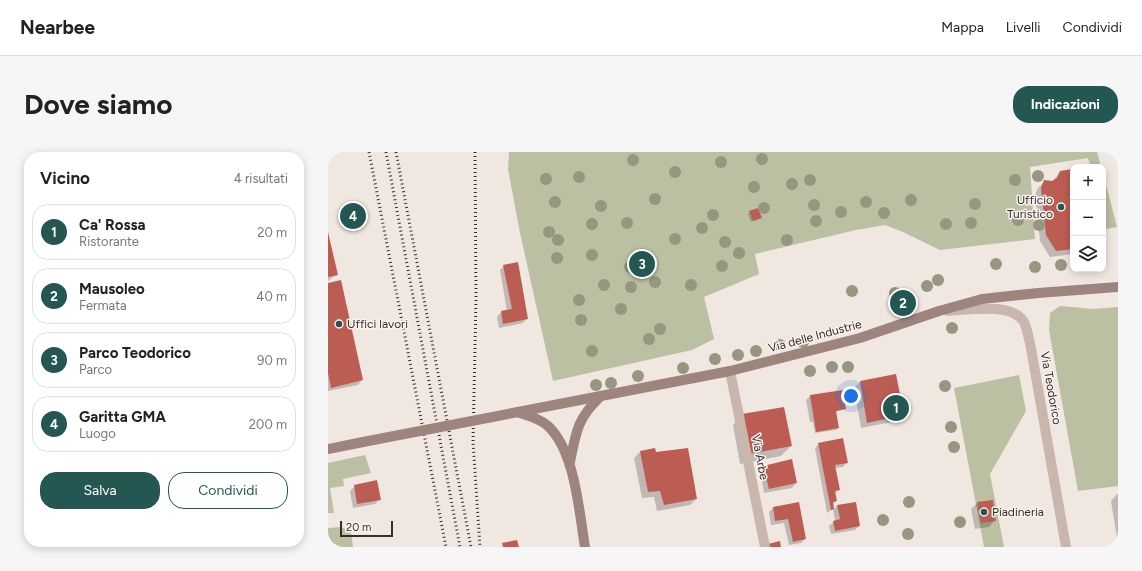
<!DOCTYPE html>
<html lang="it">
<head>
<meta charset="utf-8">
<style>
	:root { --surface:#fff; --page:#f6f6f6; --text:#222; --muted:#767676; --line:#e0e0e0; --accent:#245652 }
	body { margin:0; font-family:Figtree,sans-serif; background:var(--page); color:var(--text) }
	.controls { position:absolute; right:12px; top:12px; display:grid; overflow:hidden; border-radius:8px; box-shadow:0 2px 10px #0003 }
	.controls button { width:36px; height:36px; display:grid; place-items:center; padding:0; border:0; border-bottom:1px solid var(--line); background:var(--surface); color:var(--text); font:20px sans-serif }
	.scale { position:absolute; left:12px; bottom:10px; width:53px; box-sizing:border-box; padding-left:4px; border:2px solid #382d2b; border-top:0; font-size:11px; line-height:14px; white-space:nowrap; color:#382d2b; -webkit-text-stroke:3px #f9f2ed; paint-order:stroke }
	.you { position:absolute; left:523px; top:244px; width:14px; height:14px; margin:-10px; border:3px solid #fff; border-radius:50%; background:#1a73e8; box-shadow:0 0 0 6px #1a73e833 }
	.badge { display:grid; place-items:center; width:26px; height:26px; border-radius:50%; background:var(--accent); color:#fff; font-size:13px; font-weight:700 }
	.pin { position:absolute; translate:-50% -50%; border:2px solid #fff; box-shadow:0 1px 4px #0006 }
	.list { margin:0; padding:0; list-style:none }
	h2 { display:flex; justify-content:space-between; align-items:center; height:52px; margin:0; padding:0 16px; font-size:17px }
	h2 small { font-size:13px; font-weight:400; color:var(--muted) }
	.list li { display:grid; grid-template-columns:26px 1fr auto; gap:12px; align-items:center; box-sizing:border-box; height:56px; margin:0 8px 8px; padding:0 8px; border:1px solid var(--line); border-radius:16px }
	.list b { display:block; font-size:15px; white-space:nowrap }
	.list p { margin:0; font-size:13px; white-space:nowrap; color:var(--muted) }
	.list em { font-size:13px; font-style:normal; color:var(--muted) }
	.actions { display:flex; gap:8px; padding:12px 16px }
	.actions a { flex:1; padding:9px 0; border:1px solid var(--accent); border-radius:16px; text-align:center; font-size:14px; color:var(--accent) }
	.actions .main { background:var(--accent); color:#fff }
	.icon { flex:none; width:22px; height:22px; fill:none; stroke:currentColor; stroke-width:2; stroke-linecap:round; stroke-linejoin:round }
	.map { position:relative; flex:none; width:790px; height:395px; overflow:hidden; border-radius:16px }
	header { display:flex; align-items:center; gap:24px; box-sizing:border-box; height:56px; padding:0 20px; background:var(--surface); border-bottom:1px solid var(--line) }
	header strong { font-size:19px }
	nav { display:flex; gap:22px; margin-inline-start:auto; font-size:14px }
	.intro { display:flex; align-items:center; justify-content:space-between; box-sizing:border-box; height:96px; padding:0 24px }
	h1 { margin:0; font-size:28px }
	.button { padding:10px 18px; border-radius:16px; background:var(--accent); color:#fff; font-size:14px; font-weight:700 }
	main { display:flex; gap:24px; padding:0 24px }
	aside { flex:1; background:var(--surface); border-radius:16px; box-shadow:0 2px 10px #0003 }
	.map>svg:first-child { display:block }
	.green { fill:#bac0a1 }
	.shadow { fill:#0003 }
	.building { fill:#bc5d54 }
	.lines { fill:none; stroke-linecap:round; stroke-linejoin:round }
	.street { stroke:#c9b6ad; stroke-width:10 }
	.secondary { stroke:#9d857e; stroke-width:10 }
	.rail { stroke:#382d2b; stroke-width:3; stroke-dasharray:1 3; stroke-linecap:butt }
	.secondary-bridge { stroke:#9d857e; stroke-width:10 }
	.tree { fill:#979680 }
	.poi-dot { fill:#245652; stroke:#f9f2ed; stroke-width:1.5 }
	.labels { text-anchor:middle; stroke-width:3; stroke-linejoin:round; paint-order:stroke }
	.poi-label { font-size:12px; fill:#382d2b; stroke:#f9f2ed; text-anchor:start }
	.street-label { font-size:12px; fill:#382d2b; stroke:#f9f2ed }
</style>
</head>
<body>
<header>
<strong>Nearbee</strong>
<nav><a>Mappa</a><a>Livelli</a><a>Condividi</a></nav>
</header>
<div class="intro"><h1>Dove siamo</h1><a class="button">Indicazioni</a></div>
<main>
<aside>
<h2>Vicino<small>4 risultati</small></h2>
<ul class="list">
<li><span class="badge">1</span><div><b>Ca' Rossa</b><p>Ristorante</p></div><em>20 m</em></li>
<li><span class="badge">2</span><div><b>Mausoleo</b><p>Fermata</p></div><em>40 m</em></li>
<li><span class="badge">3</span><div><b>Parco Teodorico</b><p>Parco</p></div><em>90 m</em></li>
<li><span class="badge">4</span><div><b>Garitta GMA</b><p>Luogo</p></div><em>200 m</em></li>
</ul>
<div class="actions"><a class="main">Salva</a><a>Condividi</a></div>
</aside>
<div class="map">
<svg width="790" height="395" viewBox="0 0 790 395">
	<rect width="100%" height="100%" fill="#f1e7e1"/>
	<g class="green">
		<path d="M181,0h588l4,15h-10l-3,-9 -58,9 5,72 -95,11 -37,-18 -18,-7 -29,5 -101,24 4,20 -55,23 10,42 -22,11 -139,31 -33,-148 -12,-64z"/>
		<path d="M775,21l14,54 -11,2 -3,-13z"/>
		<path d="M732,154l33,3 25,-2v179l-40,5 -29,-161 1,-17z"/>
		<path d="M691,223l7,36 -36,63 14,73h-20l-30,-159z"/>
		<path d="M37,303l6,18 -28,6 1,7 -14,2 4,25h-6v-50z"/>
		<path d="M13,375l10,5 2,15h-25v-19z"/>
	</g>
	<g class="shadow">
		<path d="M745,18v84l-23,3 -10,-16 -5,-46 3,-7 7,-7 7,1 8,-10z"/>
		<path d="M19,55l12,20 -2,2 -8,1 -4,-21z"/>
		<path d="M422,60l10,6 -9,4 -3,-8z"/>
		<path d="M0,82l9,40 -9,7z"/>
		<path d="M176,114l23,52 -4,5 -24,5 -2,-11 4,-5 6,-1 -7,-41z"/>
		<path d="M0,132l34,96 -4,5 -30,6z"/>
		<path d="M567,223l8,40 -6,6 -36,7 -7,-40 6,-6z"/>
		<path d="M482,244l35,13 -10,3 3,16 -2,2 -21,3 -2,-11h-3l-4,-22z"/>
		<path d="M415,263l48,31 -10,10 -41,8 -7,-39z"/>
		<path d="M491,292l28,18 -4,5 -8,1 3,22 -4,4 2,7 -4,4 1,5 4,-4 22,20 -4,4 -24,4 -2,-8 6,-5 -2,-12 -6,4 -12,-65z"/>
		<path d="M312,300l15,2 41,45 -6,6 -33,6 -3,-14 -12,1 -8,-40z"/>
		<path d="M436,315l32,16 -4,5 -28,5 -4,-22z"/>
		<path d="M27,334l25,13 -5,5 -22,4 -3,-17z"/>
		<path d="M789,342h1v50l-7,-43z"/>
		<path d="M649,351l18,17 -6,7 -14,2 -4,-20z"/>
		<path d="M470,352l7,35 -4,4 -12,2 -5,-22 -13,2 -2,-13 4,-4z"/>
	</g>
	<g class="building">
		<path d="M745,17v80l-17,2 -10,-16 -5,-47 3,-8 8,1 5,-3 3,-7z"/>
		<path d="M27,51l5,24 -9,1 -5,-22z"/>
		<path d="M430,56l4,10 -9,3 -4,-10z"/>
		<path d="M0,80l10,43 -10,2z"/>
		<path d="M190,110l10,57 -25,5 -2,-13 11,-2 -9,-44z"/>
		<path d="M13,128l22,100 -32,8 -3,-15v-90z"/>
		<path d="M568,222l8,41 -37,8 -7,-42z"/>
		<path d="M515,238l3,19 -10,2 3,17 -23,4 -6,-37z"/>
		<path d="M456,255l8,39 -43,8 -7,-40z"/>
		<path d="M515,286l5,25 -13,2 5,25 -5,1 2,10 -4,1 1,7 -3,1 -13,-67z"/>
		<path d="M327,296l1,4 32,-4 9,51 -33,6 -4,-14 -12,1 -8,-41z"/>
		<path d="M464,307l5,24 -28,6 -6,-23z"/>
		<path d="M49,328l4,20 -24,4 -3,-19z"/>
		<path d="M665,348l3,21 -15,2 -4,-21z"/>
		<path d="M471,350l7,37 -13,3 -5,-23 -13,2 -2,-14z"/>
		<path d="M528,350l4,24 -25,5 -2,-10 7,-2 -3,-14z"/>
		<path d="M189,388l2,7h-16l-1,-4z"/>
		<path d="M452,389l1,6h-12l-1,-3z"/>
	</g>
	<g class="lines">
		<g class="street">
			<path d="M620,159c20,-1 64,-9 76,11 3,6 4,14 6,21l36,204"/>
			<path d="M402,219l35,176"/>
		</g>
		<g class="secondary">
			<path d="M190,260l212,-41 130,-33 79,-27 43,-12 56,-6 80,-6"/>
			<path d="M192,261c10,3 20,6 28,13 27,25 31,85 37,121"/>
			<path d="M0,297l35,-7"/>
			<path d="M242,310c6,-29 7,-43 29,-64"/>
		</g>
		<g class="rail">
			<path d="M41,0l77,395"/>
			<path d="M58,0l74,395"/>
			<path d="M68,0l75,395"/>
			<path d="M147,0l1,147 -3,143 7,105"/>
		</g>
		<path class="secondary-bridge" d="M35,290l155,-30"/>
	</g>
	<g class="tree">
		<circle cx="434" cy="7" r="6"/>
		<circle cx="305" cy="8" r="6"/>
		<circle cx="393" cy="10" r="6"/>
		<circle cx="347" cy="20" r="6"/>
		<circle cx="710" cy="24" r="6"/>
		<circle cx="251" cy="25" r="6"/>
		<circle cx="218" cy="27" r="6"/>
		<circle cx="482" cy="28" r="6"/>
		<circle cx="687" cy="28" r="6"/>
		<circle cx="464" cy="32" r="6"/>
		<circle cx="426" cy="35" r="6"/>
		<circle cx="327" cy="47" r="6"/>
		<circle cx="583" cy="48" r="6"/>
		<circle cx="227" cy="50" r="6"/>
		<circle cx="538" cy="50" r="6"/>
		<circle cx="647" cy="52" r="6"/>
		<circle cx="486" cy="53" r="6"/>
		<circle cx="273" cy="54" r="6"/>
		<circle cx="436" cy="56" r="6"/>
		<circle cx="513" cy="60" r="6"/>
		<circle cx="556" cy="61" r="6"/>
		<circle cx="385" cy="63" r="6"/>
		<circle cx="690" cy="68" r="6"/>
		<circle cx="488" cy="69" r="6"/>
		<circle cx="299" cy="71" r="6"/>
		<circle cx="643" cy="71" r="6"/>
		<circle cx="264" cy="72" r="6"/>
		<circle cx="618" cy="72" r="6"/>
		<circle cx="711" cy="73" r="6"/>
		<circle cx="374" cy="76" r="6"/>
		<circle cx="221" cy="80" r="6"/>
		<circle cx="347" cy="87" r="6"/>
		<circle cx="230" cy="88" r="6"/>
		<circle cx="459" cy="88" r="6"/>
		<circle cx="397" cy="90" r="6"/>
		<circle cx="411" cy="101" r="6"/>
		<circle cx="264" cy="103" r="6"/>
		<circle cx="229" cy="106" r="6"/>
		<circle cx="321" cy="107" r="6"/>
		<circle cx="668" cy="112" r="6"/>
		<circle cx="733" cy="113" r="6"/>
		<circle cx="394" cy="114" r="6"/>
		<circle cx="302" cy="115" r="6"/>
		<circle cx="707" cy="115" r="6"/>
		<circle cx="610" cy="128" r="6"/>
		<circle cx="327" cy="130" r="6"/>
		<circle cx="276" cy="133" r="6"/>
		<circle cx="363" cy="133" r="6"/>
		<circle cx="599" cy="134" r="6"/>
		<circle cx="303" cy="135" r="6"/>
		<circle cx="524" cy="139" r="6"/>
		<circle cx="567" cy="141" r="6"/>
		<circle cx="251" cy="148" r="6"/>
		<circle cx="293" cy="157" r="6"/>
		<circle cx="253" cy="168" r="6"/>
		<circle cx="624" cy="176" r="6"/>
		<circle cx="332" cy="177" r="6"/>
		<circle cx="321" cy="187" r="6"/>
		<circle cx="475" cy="190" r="6"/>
		<circle cx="452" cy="193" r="6"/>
		<circle cx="264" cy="199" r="6"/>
		<circle cx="428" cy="199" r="6"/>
		<circle cx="410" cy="203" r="6"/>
		<circle cx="387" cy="207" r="6"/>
		<circle cx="504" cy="215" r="6"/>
		<circle cx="520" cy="215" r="6"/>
		<circle cx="355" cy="216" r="6"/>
		<circle cx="482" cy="219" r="6"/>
		<circle cx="310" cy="224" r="6"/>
		<circle cx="283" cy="231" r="6"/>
		<circle cx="268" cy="233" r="6"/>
		<circle cx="617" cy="234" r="6"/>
		<circle cx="623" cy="275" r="6"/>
		<circle cx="626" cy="295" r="6"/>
		<circle cx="581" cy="350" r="6"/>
		<circle cx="555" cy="368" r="6"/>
		<circle cx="632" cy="370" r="6"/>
		<circle cx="580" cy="382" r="6"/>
	</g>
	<g class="poi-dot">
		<circle cx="733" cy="55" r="4"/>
		<circle cx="11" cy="172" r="4"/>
		<circle cx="656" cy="360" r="4"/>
	</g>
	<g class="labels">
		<g class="poi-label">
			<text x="725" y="52" text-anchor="end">Ufficio<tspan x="725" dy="14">Turistico</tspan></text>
			<text x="19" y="176">Uffici lavori</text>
			<text x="664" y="364">Piadineria</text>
		</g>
		<g class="street-label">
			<text transform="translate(487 184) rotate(-15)" y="4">Via delle Industrie</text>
			<text transform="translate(723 236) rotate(80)" y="4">Via Teodorico</text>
			<text transform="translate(432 305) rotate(79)" y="4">Via Arbe</text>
		</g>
	</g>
</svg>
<div class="controls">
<button>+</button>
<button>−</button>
<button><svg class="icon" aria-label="layers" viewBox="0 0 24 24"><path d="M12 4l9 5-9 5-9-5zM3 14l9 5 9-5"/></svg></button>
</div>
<div class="scale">20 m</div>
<div class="you"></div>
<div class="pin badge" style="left:568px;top:256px">1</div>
<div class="pin badge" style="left:575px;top:151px">2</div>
<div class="pin badge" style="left:314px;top:112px">3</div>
<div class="pin badge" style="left:25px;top:64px">4</div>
</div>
</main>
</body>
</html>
